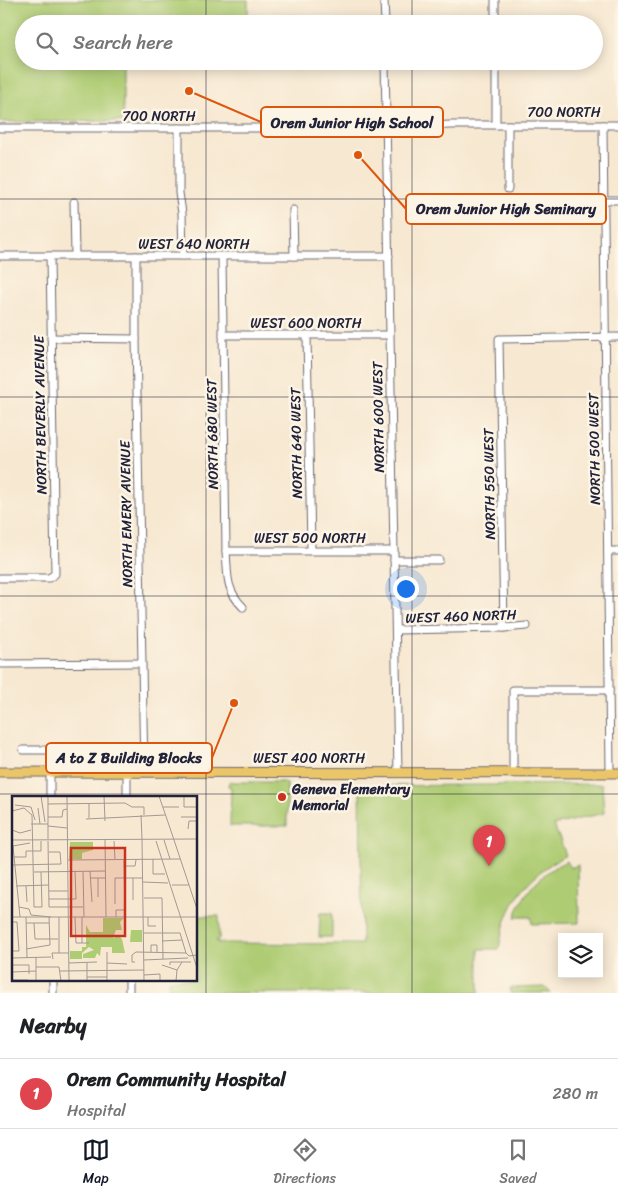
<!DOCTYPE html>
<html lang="en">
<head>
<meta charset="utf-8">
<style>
	:root { --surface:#fff; --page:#f2f2f2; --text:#202124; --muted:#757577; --line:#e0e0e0; --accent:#111827 }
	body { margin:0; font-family:Sriracha,sans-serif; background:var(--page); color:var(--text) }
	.controls { position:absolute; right:15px; bottom:15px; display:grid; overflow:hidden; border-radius:0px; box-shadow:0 2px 12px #0003 }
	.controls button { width:45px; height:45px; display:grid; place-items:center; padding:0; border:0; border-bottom:1px solid var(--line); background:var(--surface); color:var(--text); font:25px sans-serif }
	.you { position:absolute; left:405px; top:588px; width:18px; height:18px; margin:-12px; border:4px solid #fff; border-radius:50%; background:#1a73e8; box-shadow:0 0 0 8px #1a73e833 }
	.badge { display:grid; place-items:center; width:32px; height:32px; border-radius:50%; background:var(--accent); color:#fff; font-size:16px; font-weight:700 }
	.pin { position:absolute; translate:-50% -41px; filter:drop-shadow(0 1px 2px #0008) }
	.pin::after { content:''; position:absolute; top:26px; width:18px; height:15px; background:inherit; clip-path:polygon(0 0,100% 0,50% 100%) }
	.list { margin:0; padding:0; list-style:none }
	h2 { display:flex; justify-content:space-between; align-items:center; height:65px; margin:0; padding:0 20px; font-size:21px }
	h2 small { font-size:16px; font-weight:400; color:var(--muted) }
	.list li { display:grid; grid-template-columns:32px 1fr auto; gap:15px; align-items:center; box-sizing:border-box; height:70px; padding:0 20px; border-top:1px solid var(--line) }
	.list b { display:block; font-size:19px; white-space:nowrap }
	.list p { margin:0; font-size:16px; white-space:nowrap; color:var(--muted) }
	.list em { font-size:16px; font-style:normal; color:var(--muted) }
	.icon { flex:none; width:28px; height:28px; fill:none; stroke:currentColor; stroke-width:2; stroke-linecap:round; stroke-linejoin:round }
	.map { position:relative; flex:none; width:618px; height:993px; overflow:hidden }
	.search { position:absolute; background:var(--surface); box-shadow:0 2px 12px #0003; left:15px; right:15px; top:15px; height:55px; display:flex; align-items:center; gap:12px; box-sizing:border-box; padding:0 18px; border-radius:28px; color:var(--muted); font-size:19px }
	.sheet { height:135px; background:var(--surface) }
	nav { display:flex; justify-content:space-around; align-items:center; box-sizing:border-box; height:70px; border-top:1px solid var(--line); background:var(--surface); font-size:14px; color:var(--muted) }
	nav a { display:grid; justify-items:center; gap:2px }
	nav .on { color:var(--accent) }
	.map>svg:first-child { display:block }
	.green { fill:#aecc73; stroke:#687757 }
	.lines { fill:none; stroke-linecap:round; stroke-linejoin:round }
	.minor-casing { stroke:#6d6770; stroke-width:9 }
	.major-casing { stroke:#6d6770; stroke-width:11 }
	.minor { stroke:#fff; stroke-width:7 }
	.major { stroke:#ebc669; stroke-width:9 }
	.grid { fill:none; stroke:#22223b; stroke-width:1; stroke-opacity:0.55 }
	.poi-dot { fill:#c8321e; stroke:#fcf5e5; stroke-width:2 }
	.labels { text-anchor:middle; stroke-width:5; stroke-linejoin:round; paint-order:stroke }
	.street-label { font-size:14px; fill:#22223b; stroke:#fcf5e5 }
	.poi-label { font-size:14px; font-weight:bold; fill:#22223b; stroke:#fcf5e5; text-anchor:start }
	.inset-road { fill:none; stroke:#a29995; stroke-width:1 }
	.view { fill:#c8321e; fill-opacity:0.15; stroke:#c8321e; stroke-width:2.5 }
	.inset-edge { fill:none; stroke:#22223b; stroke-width:2.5 }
	.leader { fill:none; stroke:#de560e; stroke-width:2 }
	.callout-dot { fill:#de560e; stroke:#fcf5e5; stroke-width:2 }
	.callout { fill:#fcf5e5; stroke:#de560e; stroke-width:2 }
	.callout-label { font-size:15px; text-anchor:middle; font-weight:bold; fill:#22223b }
</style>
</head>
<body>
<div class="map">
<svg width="618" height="993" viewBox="0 0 618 993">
	<rect width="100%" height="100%" fill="#fcf5e5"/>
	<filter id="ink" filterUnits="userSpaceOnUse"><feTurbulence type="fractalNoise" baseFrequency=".02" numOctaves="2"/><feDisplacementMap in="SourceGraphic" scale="10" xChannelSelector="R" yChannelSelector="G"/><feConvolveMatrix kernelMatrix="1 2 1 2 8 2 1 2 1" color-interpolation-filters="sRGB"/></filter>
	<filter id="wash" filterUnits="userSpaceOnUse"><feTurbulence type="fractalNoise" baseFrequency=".0096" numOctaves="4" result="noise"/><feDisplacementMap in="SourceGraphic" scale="20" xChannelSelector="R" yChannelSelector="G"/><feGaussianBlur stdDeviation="1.12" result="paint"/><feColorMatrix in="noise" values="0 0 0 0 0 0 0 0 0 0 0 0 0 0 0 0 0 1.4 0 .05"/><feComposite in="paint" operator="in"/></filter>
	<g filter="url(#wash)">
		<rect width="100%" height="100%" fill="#f7e8d1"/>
		<g class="green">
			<path d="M0,0h248v16h-26v8h-198v37h99v60l-123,1z"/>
			<path d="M229,782h55l3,2v42h-57l1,-39 -3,-1z"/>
			<path d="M602,784l2,29 -50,12 12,30c-41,22 -60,49 -67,94h-20v44h-310v-14h27v-63h23v24h-3l2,3 144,1 -2,-158z"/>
			<path d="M567,861l3,7 8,-3 1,58 -47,1 -1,-7h-16c9,-26 27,-45 52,-56z"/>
			<path d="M320,913h12v24h-13z"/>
			<path d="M545,987l6,6h-41v-5z"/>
		</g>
	</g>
	<g filter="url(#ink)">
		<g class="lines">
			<defs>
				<g id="minor">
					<path d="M384,0l1,24"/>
					<path d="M495,0v24"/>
					<path d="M385,61l13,711"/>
					<path d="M496,61v64"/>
					<path d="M508,125v64"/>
					<path d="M603,125l7,648"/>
					<path d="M0,128h387l63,-3h168"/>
					<path d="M179,128v65l3,20 1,43"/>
					<path d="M603,200h15"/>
					<path d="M74,202l1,54"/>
					<path d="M293,210l1,46"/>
					<path d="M0,256h389"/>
					<path d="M136,256v83l8,433"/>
					<path d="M222,256l4,295c2,24 -1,38 17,56"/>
					<path d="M223,335h166"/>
					<path d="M307,335l4,215"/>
					<path d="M51,338l85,1"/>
					<path d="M226,551h168"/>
					<path d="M608,551h10"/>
					<path d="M394,560h45"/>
					<path d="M0,578h49l6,-4 -5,-318"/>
					<path d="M504,628l-5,-289 119,-2"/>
					<path d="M396,630l108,-2 23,-2"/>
					<path d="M0,664l141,-1"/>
					<path d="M23,750h159"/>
					<path d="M50,772v25"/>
					<path d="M127,772v25"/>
					<path d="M513,772v-82h96"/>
					<path d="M53,979v14"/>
					<path d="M129,979v14"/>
				</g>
				<path id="major" d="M0,772l618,1"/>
			</defs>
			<use href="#minor" class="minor-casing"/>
			<use href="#major" class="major-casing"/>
			<use href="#minor" class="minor"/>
			<use href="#major" class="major"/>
		</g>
	</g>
	<path class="grid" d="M206,0v24M412,0v24M206,61v932M412,61v932M0,199h618M0,397h618M0,596h618M0,794h618"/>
	<circle class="poi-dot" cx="282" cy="797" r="5"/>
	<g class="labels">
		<g class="street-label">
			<text x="564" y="117">700 NORTH</text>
			<text x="159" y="121">700 NORTH</text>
			<text x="194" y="249">WEST 640 NORTH</text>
			<text x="306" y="328">WEST 600 NORTH</text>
			<text transform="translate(40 415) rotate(-91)" y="5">NORTH BEVERLY AVENUE</text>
			<text transform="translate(378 417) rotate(-91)" y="5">NORTH 600 WEST</text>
			<text transform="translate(212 434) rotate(-91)" y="5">NORTH 680 WEST</text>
			<text transform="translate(296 443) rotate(-91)" y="5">NORTH 640 WEST</text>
			<text transform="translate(594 449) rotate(-91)" y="5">NORTH 500 WEST</text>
			<text transform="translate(489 484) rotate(-91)" y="5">NORTH 550 WEST</text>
			<text transform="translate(126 514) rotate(-91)" y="5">NORTH EMERY AVENUE</text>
			<text x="310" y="543">WEST 500 NORTH</text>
			<text transform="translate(461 616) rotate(-2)" y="5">WEST 460 NORTH</text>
			<text x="309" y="763">WEST 400 NORTH</text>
		</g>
		<g class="poi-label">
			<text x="292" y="794">Geneva Elementary<tspan x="292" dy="16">Memorial</tspan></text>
		</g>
	</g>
	<g transform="translate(12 796)">
		<rect width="185" height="185" fill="#f7e8d1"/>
		<path d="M58,46h23v8l-11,3v6h-13zM91,122h21l-4,4 2,8h-6l-3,8 6,-2 3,3 3,14h-13v-6h-11l-1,9 -3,-3 -2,5h-12v-4l11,-4 -5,-3 -7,6v6h-12v-8h12v-4h4v-22l4,7h13zM119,134h11v12h-12z" fill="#aecc73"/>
		<path class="inset-road" d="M29,0l4,26M36,0v43M55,0l2,185M92,0l1,25M147,0l12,35M172,0v11h13M77,7v15M36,8l77,-1 7,4h12v8M3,9l16,2 4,13M151,11h16M26,12l2,16M0,15l12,-3 8,7 2,92h8l-1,-35M129,19l1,24M36,21h14l1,-7 4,-1M169,21h16M74,23l79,-4M19,28h17M36,30l19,2M176,33l1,-8h8M0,34l8,3 11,-3M159,35l26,78M93,43l1,78M130,43l2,142M0,44l185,-1M152,44l6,19M36,45l1,66h34M102,45l1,18M144,45l41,127M2,61h12v-6h15v-10M141,63v15h12M56,64l112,-1M112,64l1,57M0,69l49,-1 -1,-12h-11M112,70h11l1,-6M71,75l1,46M78,75l2,31M22,76l71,-1M78,82h15M86,82v19M121,82v22M131,86l25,1M160,89h17M4,90l33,-1M14,90l1,16M37,95h19M132,102h18l1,61M37,103h27l-1,-28M103,108v-26h27M7,111l10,2 2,6 20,2M0,121h185M8,121l-7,-71 17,-3M14,121l1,41M63,121l1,26h13M70,121v26M104,121v-7h9M136,121v9h8M0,126h5l2,29h-7M14,127h23M22,127l1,16h23M131,137h37l6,20 3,3 8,-1M150,145l20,-1M14,153l24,-4 -1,-28M95,156v29M124,156l50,1M139,156v-7h6v7M47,157v-36M24,161v24M0,162l39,-1M41,163l-1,-6h17M132,164l44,-2M123,166h-3v-7l4,-3M57,167l28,-1M75,167v18M95,167l20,1M0,169h17v9M150,169l15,5M158,169v-3h21M24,171h23l2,14M48,175l84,-1M0,176l24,-1M132,179l16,-1v7M75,181h20M0,184h16M164,185l1,-11 5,-8"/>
		<path class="view" d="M59,52h54v88h-54z"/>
		<rect width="185" height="185" class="inset-edge"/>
	</g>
	<path class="leader" d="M189 91L261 122M358 155L406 209M234 703L212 758"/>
	<g class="callout-dot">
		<circle cx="189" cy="91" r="5"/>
		<circle cx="358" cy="155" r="5"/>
		<circle cx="234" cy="703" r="5"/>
	</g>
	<g class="callout">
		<rect x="261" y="107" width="182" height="30" rx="5"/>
		<rect x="406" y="194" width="200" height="30" rx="5"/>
		<rect x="46" y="743" width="166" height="30" rx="5"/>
	</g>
	<g class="callout-label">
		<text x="352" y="128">Orem Junior High School</text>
		<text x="506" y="214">Orem Junior High Seminary</text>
		<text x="129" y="763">A to Z Building Blocks</text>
	</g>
</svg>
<div class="controls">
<button><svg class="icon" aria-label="layers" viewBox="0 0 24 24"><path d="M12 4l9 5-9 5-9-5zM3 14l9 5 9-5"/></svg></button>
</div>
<div class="you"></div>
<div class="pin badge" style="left:489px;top:866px;background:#e0444e">1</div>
<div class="search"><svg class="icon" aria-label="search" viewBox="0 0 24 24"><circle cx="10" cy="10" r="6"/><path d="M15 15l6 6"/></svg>Search here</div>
</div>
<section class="sheet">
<h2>Nearby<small></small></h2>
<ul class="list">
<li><span class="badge" style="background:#e0444e">1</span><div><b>Orem Community Hospital</b><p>Hospital</p></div><em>280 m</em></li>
</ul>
</section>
<nav>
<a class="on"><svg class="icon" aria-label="map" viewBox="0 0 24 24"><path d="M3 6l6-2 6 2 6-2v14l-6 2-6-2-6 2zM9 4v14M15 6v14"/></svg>Map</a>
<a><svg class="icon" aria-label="directions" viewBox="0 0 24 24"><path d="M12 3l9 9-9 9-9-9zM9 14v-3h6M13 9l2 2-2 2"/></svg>Directions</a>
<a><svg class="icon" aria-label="saved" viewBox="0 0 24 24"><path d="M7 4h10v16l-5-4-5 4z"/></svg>Saved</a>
</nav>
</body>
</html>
